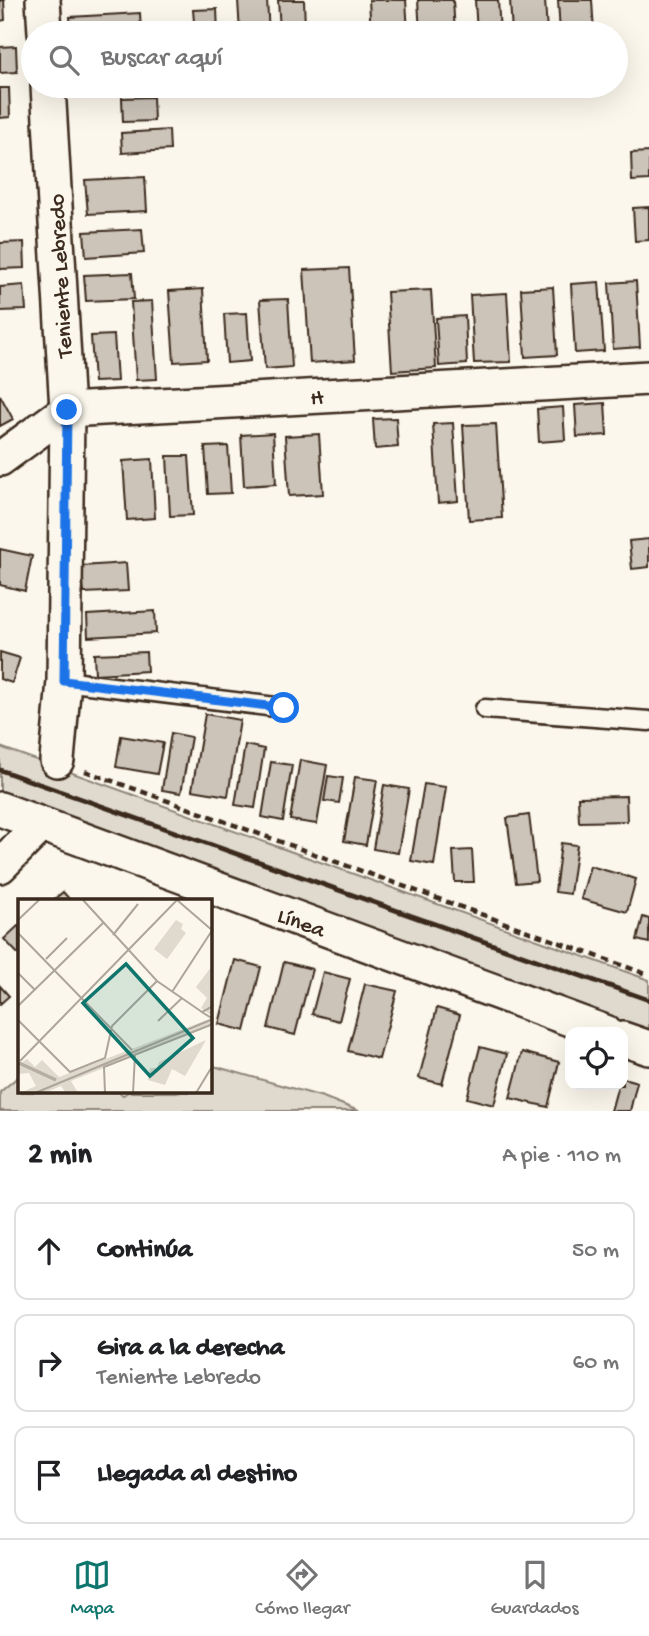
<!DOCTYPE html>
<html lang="es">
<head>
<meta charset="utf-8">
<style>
	:root { --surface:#fff; --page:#f6f6f6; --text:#202124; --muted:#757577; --line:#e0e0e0; --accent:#0f766e }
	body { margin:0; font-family:"Gochi Hand",sans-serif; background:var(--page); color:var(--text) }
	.controls { position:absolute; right:21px; bottom:21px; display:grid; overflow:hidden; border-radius:14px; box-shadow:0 7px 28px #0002 }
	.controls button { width:63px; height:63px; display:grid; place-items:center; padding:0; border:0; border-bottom:2px solid var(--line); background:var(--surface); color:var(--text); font:35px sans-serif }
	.stop { position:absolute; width:21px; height:21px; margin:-16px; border:5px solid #1a73e8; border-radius:50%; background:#fff }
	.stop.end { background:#1a73e8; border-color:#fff; box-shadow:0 2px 7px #0008 }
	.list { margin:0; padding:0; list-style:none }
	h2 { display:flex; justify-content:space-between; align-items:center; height:91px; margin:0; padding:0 28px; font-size:30px }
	h2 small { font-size:23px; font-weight:400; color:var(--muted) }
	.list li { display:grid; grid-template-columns:46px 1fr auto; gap:21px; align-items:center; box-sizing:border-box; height:98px; margin:0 14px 14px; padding:0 14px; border:2px solid var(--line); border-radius:14px }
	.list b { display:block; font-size:26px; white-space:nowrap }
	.list p { margin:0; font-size:23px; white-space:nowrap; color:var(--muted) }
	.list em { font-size:23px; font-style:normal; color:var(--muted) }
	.icon { flex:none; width:38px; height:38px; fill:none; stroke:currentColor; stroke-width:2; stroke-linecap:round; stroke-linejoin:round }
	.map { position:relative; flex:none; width:649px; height:1111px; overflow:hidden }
	.search { position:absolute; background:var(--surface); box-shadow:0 7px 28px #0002; left:21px; right:21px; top:21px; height:77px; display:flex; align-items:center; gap:18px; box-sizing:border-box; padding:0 24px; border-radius:38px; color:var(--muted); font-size:26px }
	.sheet { height:427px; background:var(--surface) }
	nav { display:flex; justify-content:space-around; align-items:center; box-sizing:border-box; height:98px; border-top:2px solid var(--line); background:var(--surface); font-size:19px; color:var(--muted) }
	nav a { display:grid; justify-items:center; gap:4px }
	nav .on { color:var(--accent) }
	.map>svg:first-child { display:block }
	.green { fill:#dfd9ce; stroke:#8d8276; stroke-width:2 }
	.building { fill:#ccc4b9; stroke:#3b2a1e; stroke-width:2 }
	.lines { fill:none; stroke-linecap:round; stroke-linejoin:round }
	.service-casing { stroke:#3b2a1e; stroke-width:23 }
	.minor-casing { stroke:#3b2a1e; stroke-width:38 }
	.path { stroke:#3b2a1e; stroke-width:4.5; stroke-dasharray:7 5; stroke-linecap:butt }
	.service { stroke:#fbf7ec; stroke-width:18 }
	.minor { stroke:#fbf7ec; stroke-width:33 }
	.rail { stroke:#3b2a1e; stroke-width:5 }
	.route { stroke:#1a73e8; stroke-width:9 }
	.labels { text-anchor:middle; stroke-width:6; stroke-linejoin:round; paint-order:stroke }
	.street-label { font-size:23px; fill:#3b2a1e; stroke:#fbf7ec }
	.inset-river { fill:none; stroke:#b6aea2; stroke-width:3.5 }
	.inset-road { fill:none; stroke:#aea59a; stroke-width:2 }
	.view { fill:#0f766e; fill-opacity:0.15; stroke:#0f766e; stroke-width:3.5 }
	.inset-edge { fill:none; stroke:#3b2a1e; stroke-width:3.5 }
</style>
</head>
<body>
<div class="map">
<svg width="649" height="1111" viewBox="0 0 649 1111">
	<rect width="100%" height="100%" fill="#fbf7ec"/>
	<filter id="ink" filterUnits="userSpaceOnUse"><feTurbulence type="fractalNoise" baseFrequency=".0143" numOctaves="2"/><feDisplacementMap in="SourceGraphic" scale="14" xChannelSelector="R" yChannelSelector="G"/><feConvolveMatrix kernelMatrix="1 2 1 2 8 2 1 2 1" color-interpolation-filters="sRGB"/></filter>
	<g filter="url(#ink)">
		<g class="green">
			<path d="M0,747l649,233v74l-649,-243z"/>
			<path d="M210,1065l113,32 36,14h-359v-19l19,-16v16h100l4,3 5,-3h82z"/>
		</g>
		<g class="building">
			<path d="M0,0h4l1,20 -5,1z"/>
			<path d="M238,0h29l2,33h-29z"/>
			<path d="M278,0h26l1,28 -25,1z"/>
			<path d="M369,0h37l2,33h-37z"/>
			<path d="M418,0h35l2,33h-35z"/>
			<path d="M475,0h23l2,33h-23z"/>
			<path d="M510,0h35l2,33h-35z"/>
			<path d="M558,0h34l2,33h-34z"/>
			<path d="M217,9l1,24h-23l-2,-23z"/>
			<path d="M140,13l1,20h-70l-1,-16z"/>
			<path d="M16,46l1,26 -17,1v-26z"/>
			<path d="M67,86h78l-78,4z"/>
			<path d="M307,86h23l1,3 -24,1z"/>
			<path d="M0,88h9l1,29 -10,1z"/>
			<path d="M153,97l1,24 -31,1 -1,-24z"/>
			<path d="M169,130l1,20 -48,3 -1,-20z"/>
			<path d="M649,152v28l-17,1 -1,-28z"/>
			<path d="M145,177l2,34 -59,3 -3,-34z"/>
			<path d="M649,207v33l-14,1 -2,-33z"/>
			<path d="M142,229l2,24 -58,4 -2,-25z"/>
			<path d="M24,242l1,26 -25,1v-26z"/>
			<path d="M349,268l6,92 -45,3 -6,-93z"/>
			<path d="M132,273l2,26 -48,2 -2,-26z"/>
			<path d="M636,281l4,66 -27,2 -4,-66z"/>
			<path d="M599,282l5,69 -29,2 -4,-69z"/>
			<path d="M24,285l2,25 -26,1v-24z"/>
			<path d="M553,287l4,68 -32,2 -4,-68z"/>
			<path d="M203,289l4,71 -33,2 -5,-71z"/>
			<path d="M431,290l5,78 -44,3 -5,-79z"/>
			<path d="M507,293l4,69 -37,1 -4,-68z"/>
			<path d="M288,299l4,68 -27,2 -5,-69z"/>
			<path d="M152,301l5,78 -21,1 -5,-78z"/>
			<path d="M247,313l3,48 -23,2 -3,-49z"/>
			<path d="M465,316l2,48 -28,2 -3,-48z"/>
			<path d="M114,335l3,46 -23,1 -3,-46z"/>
			<path d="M0,395l13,24 -13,7z"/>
			<path d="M605,403l2,32 -30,2 -2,-32z"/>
			<path d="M563,407l2,33 -26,2 -2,-33z"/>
			<path d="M396,418l2,29 -23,2 -2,-30z"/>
			<path d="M453,423l5,78 -20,2 -5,-79z"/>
			<path d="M496,424l6,94 -33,2 -6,-95z"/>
			<path d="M273,433l3,51 -32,2 -3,-51z"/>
			<path d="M319,434l4,60 -34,2 -4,-60z"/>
			<path d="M228,446l3,47 -23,1 -3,-47z"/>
			<path d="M167,456h22l4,59 -23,1z"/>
			<path d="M152,459l3,59 -28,2 -4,-59z"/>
			<path d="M649,539v28l-17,2 -3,-28z"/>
			<path d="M0,549l32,7 -7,35 -25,-6z"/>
			<path d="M126,563l2,28 -44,2 -2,-27z"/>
			<path d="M155,611l1,22 -68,4 -1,-22z"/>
			<path d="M0,652l20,6 -8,25 -12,-4z"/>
			<path d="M146,652l1,19 -52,3 -1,-20z"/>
			<path d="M205,714l35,6 -12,76 -36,-6z"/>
			<path d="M171,733l20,4 -10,56 -19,-3z"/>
			<path d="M121,736l42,7 -6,31 -41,-7z"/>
			<path d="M245,745l19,4 -9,59 -20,-3z"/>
			<path d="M300,760l27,5 -10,59 -27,-4z"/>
			<path d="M271,762l21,3 -9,56 -21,-4z"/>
			<path d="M328,776l15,2 -4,25 -15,-2z"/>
			<path d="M355,777l22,3 -11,65 -22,-4z"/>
			<path d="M424,784l22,3 -12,78 -23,-4z"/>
			<path d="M384,785l25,4 -11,64 -25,-4z"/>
			<path d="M626,796l1,25 -48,1 -1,-25z"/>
			<path d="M529,815l8,66 -21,2 -9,-65z"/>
			<path d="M561,843l16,2 -7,49 -15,-2z"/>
			<path d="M472,850l2,32h-19l-2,-31z"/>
			<path d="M590,866l46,13 -9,33 -46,-13z"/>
			<path d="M63,892l8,9h-19z"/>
			<path d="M643,917l6,2v24l-12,-3z"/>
			<path d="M19,925v30l-15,-16z"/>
			<path d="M235,960l26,7 -16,64 -26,-7z"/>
			<path d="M284,962l28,7 -17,66 -27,-7z"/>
			<path d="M323,972l27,7 -11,42 -27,-7z"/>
			<path d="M365,984l32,7 -18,68 -31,-8z"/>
			<path d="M0,986l9,10 -9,8z"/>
			<path d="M437,1008l23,7 -18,69 -23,-6z"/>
			<path d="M480,1047l27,7 -13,51 -27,-7z"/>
			<path d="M522,1052l37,10 -11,45 -38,-9z"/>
			<path d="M623,1078l14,4 -7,29h-19l7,-26h5z"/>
		</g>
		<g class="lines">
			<defs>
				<g id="service">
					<path d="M64,681l220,27"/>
					<path d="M485,709l164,12"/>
				</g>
				<g id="minor">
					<path d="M43,0l2,33"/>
					<path d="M48,86l19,324 -3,271 -7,79"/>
					<path d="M0,459l67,-49 582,-32"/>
					<path d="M0,809l605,223"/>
					<path d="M0,866l41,-41"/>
					<path d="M623,1039l26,9"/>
				</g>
			</defs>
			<use href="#service" class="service-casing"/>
			<use href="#minor" class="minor-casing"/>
			<path class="path" d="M85,771l564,204"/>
			<use href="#service" class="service"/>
			<use href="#minor" class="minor"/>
			<path class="rail" d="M0,770l649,230"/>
		</g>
	</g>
	<g class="lines" filter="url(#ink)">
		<path class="route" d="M67,410l-3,271 220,27"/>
	</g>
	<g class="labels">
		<g class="street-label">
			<text transform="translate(59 276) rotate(-93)" y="8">Teniente Lebredo</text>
			<text transform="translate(317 396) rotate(-3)" y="8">H</text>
			<text transform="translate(302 921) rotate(20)" y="8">Línea</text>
		</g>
	</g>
	<g transform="translate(18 899)">
		<rect width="194" height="194" fill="#fbf7ec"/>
		<path d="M158,21l7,4 -2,5 5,4 -19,26 -13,-10zM194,67v50l-11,-8 6,-10 -11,-11zM194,119v7l-141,56 7,12h-12l-5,-7 -17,7h-24l16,-7 -7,-13 -11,1v-9l9,-6 8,8 7,-7 17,17zM188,141l-21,36 -13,-7 -7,16 -17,-5 2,-12h7l2,-6z" fill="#dfd9ce"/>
		<path class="inset-river" d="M1,164l37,17"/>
		<path class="inset-road" d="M65,1l74,81 45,31M159,1l36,31M0,21l21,-20M0,34l114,117M95,36l25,-31M28,60l21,-21M0,74l17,17M154,93l41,-63M0,107l85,-83M195,107l-11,6 11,7M0,121l52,52 35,-14 7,-32 45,-45M140,122l24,-23M2,162l157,-161M17,194l178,-74M87,194l-1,-26 109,-43M115,194l2,-38M178,194l17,-28"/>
		<path class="view" d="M108,65l67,74 -43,38 -67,-73z"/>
		<rect width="194" height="194" class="inset-edge"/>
	</g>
</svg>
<div class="controls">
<button><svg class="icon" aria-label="locate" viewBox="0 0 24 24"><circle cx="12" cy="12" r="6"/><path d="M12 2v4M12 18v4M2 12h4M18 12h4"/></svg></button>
</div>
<div class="stop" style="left:284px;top:708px"></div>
<div class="stop end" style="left:67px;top:410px"></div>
<div class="search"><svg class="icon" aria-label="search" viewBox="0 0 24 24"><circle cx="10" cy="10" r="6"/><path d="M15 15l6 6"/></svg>Buscar aquí</div>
</div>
<section class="sheet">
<h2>2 min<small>A pie · 110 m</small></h2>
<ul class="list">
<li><svg class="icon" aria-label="ahead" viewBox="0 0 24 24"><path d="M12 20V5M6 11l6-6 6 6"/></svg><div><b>Continúa</b></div><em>50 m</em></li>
<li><svg class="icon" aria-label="right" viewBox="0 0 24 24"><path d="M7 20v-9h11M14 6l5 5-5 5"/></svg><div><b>Gira a la derecha</b><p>Teniente Lebredo</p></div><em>60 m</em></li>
<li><svg class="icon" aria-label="arrive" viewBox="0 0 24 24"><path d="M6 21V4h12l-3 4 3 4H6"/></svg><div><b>Llegada al destino</b></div></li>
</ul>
</section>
<nav>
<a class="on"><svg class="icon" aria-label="map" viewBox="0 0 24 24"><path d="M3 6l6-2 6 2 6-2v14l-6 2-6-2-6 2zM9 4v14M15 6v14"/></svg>Mapa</a>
<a><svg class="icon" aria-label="directions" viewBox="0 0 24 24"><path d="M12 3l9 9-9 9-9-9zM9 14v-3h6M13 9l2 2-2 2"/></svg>Cómo llegar</a>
<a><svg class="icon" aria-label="saved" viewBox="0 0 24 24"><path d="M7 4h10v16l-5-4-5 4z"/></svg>Guardados</a>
</nav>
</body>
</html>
